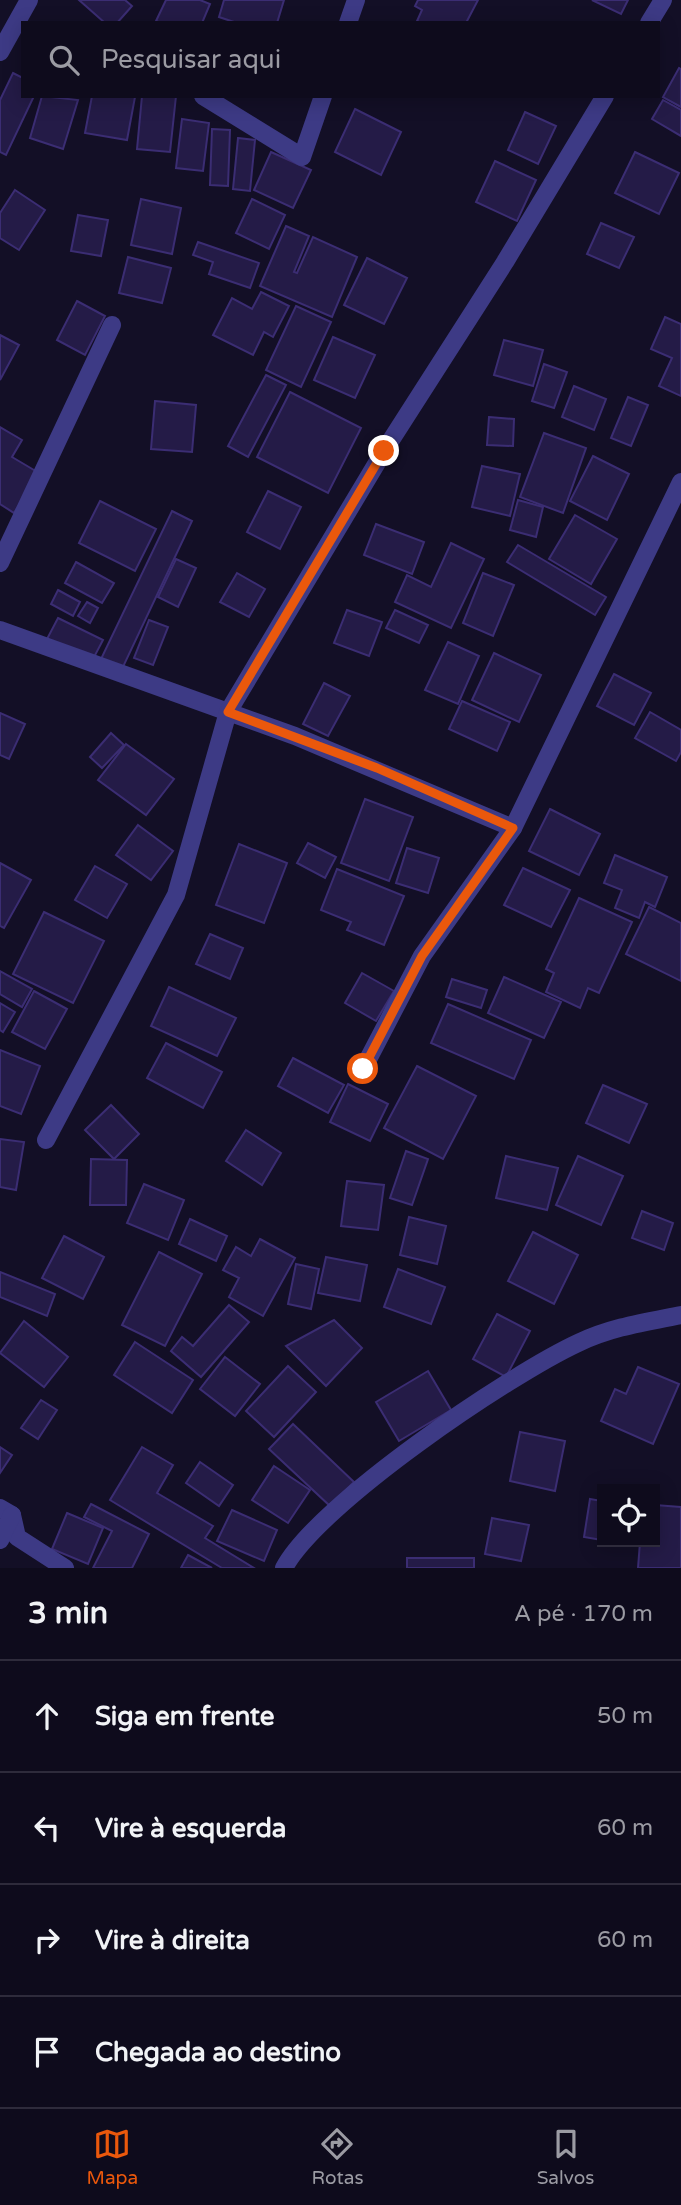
<!DOCTYPE html>
<html lang="pt">
<head>
<meta charset="utf-8">
<style>
	:root { --surface:#0e0b1c; --page:#171425; --text:#f1f3f6; --muted:#9b9ba3; --line:#2e2b3b; --accent:#ea580c }
	body { margin:0; font-family:"Varela Round",sans-serif; background:var(--page); color:var(--text) }
	.controls { position:absolute; right:21px; bottom:21px; display:grid; overflow:hidden; border-radius:0px; box-shadow:0 4px 18px #0003 }
	.controls button { width:63px; height:63px; display:grid; place-items:center; padding:0; border:0; border-bottom:2px solid var(--line); background:var(--surface); color:var(--text); font:35px sans-serif }
	.stop { position:absolute; width:21px; height:21px; margin:-16px; border:5px solid #ea580c; border-radius:50%; background:#fff }
	.stop.end { background:#ea580c; border-color:#fff; box-shadow:0 2px 7px #0008 }
	.list { margin:0; padding:0; list-style:none }
	h2 { display:flex; justify-content:space-between; align-items:center; height:91px; margin:0; padding:0 28px; font-size:30px }
	h2 small { font-size:23px; font-weight:400; color:var(--muted) }
	.list li { display:grid; grid-template-columns:46px 1fr auto; gap:21px; align-items:center; box-sizing:border-box; height:112px; padding:0 28px; border-top:2px solid var(--line) }
	.list b { display:block; font-size:26px; white-space:nowrap }
	.list em { font-size:23px; font-style:normal; color:var(--muted) }
	.icon { flex:none; width:38px; height:38px; fill:none; stroke:currentColor; stroke-width:2; stroke-linecap:round; stroke-linejoin:round }
	.map { position:relative; flex:none; width:681px; height:1568px; overflow:hidden }
	.search { position:absolute; background:var(--surface); box-shadow:0 4px 18px #0003; left:21px; right:21px; top:21px; height:77px; display:flex; align-items:center; gap:18px; box-sizing:border-box; padding:0 24px; border-radius:0px; color:var(--muted); font-size:26px }
	.sheet { height:539px; background:var(--surface) }
	nav { display:flex; justify-content:space-around; align-items:center; box-sizing:border-box; height:98px; border-top:2px solid var(--line); background:var(--surface); font-size:19px; color:var(--muted) }
	nav a { display:grid; justify-items:center; gap:4px }
	nav .on { color:var(--accent) }
	.map>svg:first-child { display:block }
	.building { fill:#241b47; stroke:#3b2d73; stroke-width:2 }
	.lines { fill:none; stroke-linecap:round; stroke-linejoin:round }
	.street { stroke:#3d3a85; stroke-width:18 }
	.route { stroke:#ea580c; stroke-width:9 }
</style>
</head>
<body>
<div class="map">
<svg width="681" height="1568" viewBox="0 0 681 1568">
	<rect width="100%" height="100%" fill="#130f26"/>
	<g class="building">
		<path d="M79,0h46l7,6 -15,17h-12z"/>
		<path d="M166,0h34l10,4 -8,19h-41l-5,-2z"/>
		<path d="M224,0h60l-7,23h-40l-18,-6z"/>
		<path d="M418,0h60l-12,23h-45l-4,-2 5,-11 -7,-4z"/>
		<path d="M592,0h36l-7,14z"/>
		<path d="M679,68l2,1v38l-18,-10z"/>
		<path d="M13,73l10,5v18h11l-28,59 -6,-3v-52z"/>
		<path d="M42,96l36,4 -15,49 -33,-11z"/>
		<path d="M92,96l43,1 -8,43 -42,-7z"/>
		<path d="M142,96h34l-6,56 -33,-3z"/>
		<path d="M663,100l18,10v26l-29,-17z"/>
		<path d="M355,109l46,23 -20,43 -46,-23z"/>
		<path d="M525,112l31,14 -18,38 -30,-14z"/>
		<path d="M182,119l27,4 -6,48 -27,-3z"/>
		<path d="M212,129l18,1 -2,56 -18,-1z"/>
		<path d="M238,138l17,2 -5,51 -17,-2z"/>
		<path d="M271,152l40,18 -18,38 -39,-18z"/>
		<path d="M635,152l44,21 -20,41 -44,-21z"/>
		<path d="M495,161l41,19 -19,41 -41,-19z"/>
		<path d="M15,190l30,20 -26,40 -19,-12v-25z"/>
		<path d="M141,199l40,9 -9,46 -41,-9z"/>
		<path d="M252,199l33,16 -16,34 -33,-16z"/>
		<path d="M78,215l30,5 -7,36 -30,-5z"/>
		<path d="M601,223l33,14 -15,31 -32,-14z"/>
		<path d="M286,226l23,10 -15,36 3,1 16,-36 44,20 -25,60 -72,-31z"/>
		<path d="M198,242l61,21 -9,25 -41,-14 4,-12 -20,-7z"/>
		<path d="M128,257l43,11 -9,35 -43,-10z"/>
		<path d="M367,258l40,20 -23,46 -40,-19z"/>
		<path d="M261,292l28,14 -16,31 -9,-5 -11,23 -40,-20 19,-37 20,11z"/>
		<path d="M77,301l28,15 -20,39 -28,-15z"/>
		<path d="M296,306l35,16 -30,65 -35,-17z"/>
		<path d="M665,317l16,7v72l-22,-10 13,-28 -21,-9z"/>
		<path d="M0,335l19,10 -19,35z"/>
		<path d="M333,337l42,18 -20,43 -41,-18z"/>
		<path d="M504,340l39,10 -10,36 -39,-11z"/>
		<path d="M544,364l23,8 -13,36 -22,-7z"/>
		<path d="M266,375l20,10 -38,72 -20,-11z"/>
		<path d="M574,386l32,13 -12,31 -32,-13z"/>
		<path d="M290,392l71,36 -33,65 -71,-36z"/>
		<path d="M628,397l20,8 -17,41 -20,-8z"/>
		<path d="M155,401l41,4 -4,47 -41,-3z"/>
		<path d="M489,417l25,2 -1,27 -26,-1z"/>
		<path d="M0,427l22,13 -10,17 27,16 -25,40 -14,-9z"/>
		<path d="M544,433l42,15 -23,65 -43,-16z"/>
		<path d="M593,456l36,18 -22,46 -37,-19z"/>
		<path d="M482,466l38,8 -10,42 -38,-9z"/>
		<path d="M268,491l33,16 -21,42 -33,-17z"/>
		<path d="M518,500l25,7 -7,30 -26,-7z"/>
		<path d="M100,501l56,28 -21,42 -56,-28z"/>
		<path d="M172,511l20,10 -70,148 -21,-10z"/>
		<path d="M575,515l42,24 -26,45 -42,-25z"/>
		<path d="M376,524l48,18 -12,32 -48,-19z"/>
		<path d="M451,543l33,16 -33,69 -56,-26 12,-27 24,12z"/>
		<path d="M518,545l88,52 -11,18 -88,-53z"/>
		<path d="M176,559l20,9 -18,39 -20,-10z"/>
		<path d="M76,562l38,21 -12,20 -37,-20z"/>
		<path d="M237,573l28,16 -16,28 -29,-15z"/>
		<path d="M483,573l31,12 -21,51 -30,-13z"/>
		<path d="M58,590l22,12 -7,14 -22,-12z"/>
		<path d="M87,602l11,6 -8,15 -12,-7z"/>
		<path d="M347,610l35,12 -13,34 -35,-13z"/>
		<path d="M395,610l33,15 -9,18 -33,-15z"/>
		<path d="M58,618l45,22 -11,21 -45,-22z"/>
		<path d="M149,620l19,7 -15,38 -19,-7z"/>
		<path d="M448,642l31,14 -21,48 -33,-14z"/>
		<path d="M494,653l47,22 -22,47 -47,-22z"/>
		<path d="M614,674l37,19 -17,32 -37,-19z"/>
		<path d="M324,683l26,13 -22,40 -25,-12z"/>
		<path d="M462,701l48,21 -13,29 -48,-22z"/>
		<path d="M650,712l31,18v22l-5,9 -41,-23z"/>
		<path d="M0,713l25,11 -16,35 -9,-4z"/>
		<path d="M111,733l13,12 -22,23 -12,-11z"/>
		<path d="M126,744l48,35 -28,36 -48,-35z"/>
		<path d="M365,799l48,18 -24,64 -48,-18z"/>
		<path d="M550,809l50,25 -21,41 -50,-24z"/>
		<path d="M138,825l35,26 -22,29 -35,-25z"/>
		<path d="M308,843l28,14 -11,21 -28,-15z"/>
		<path d="M239,844l48,19 -23,60 -48,-18z"/>
		<path d="M407,848l32,10 -11,35 -32,-10z"/>
		<path d="M615,855l52,22 -12,30 -10,-5 -6,16 -24,-10 7,-18 -18,-7z"/>
		<path d="M0,863l31,17 -27,48 -4,-2z"/>
		<path d="M95,866l32,18 -20,34 -32,-18z"/>
		<path d="M523,868l47,22 -19,37 -47,-22z"/>
		<path d="M337,869l67,27 -20,49 -37,-15 4,-8 -30,-12z"/>
		<path d="M579,898l53,24 -33,71 -11,-5 -8,20 -34,-16 8,-19 -8,-4z"/>
		<path d="M649,907l32,16v58l-55,-27z"/>
		<path d="M44,912l60,29 -31,62 -60,-29z"/>
		<path d="M210,934l33,14 -13,31 -34,-15z"/>
		<path d="M0,971l32,18 -10,18 -22,-13z"/>
		<path d="M362,973l32,18 -18,30 -31,-18z"/>
		<path d="M504,977l57,25 -17,36 -56,-25z"/>
		<path d="M452,979l35,11 -6,18 -35,-11z"/>
		<path d="M169,987l67,31 -19,38 -66,-30z"/>
		<path d="M34,991l33,18 -22,40 -33,-17z"/>
		<path d="M0,1003l15,9 -12,20 -3,-2z"/>
		<path d="M448,1004l83,36 -17,39 -83,-36z"/>
		<path d="M166,1043l56,29 -19,36 -56,-30z"/>
		<path d="M0,1050l40,16 -19,48 -21,-8z"/>
		<path d="M293,1058l51,27 -16,28 -50,-27z"/>
		<path d="M417,1066l59,30 -33,63 -59,-31z"/>
		<path d="M348,1084l40,20 -18,37 -40,-19z"/>
		<path d="M603,1085l44,19 -18,39 -43,-20z"/>
		<path d="M111,1105l28,29 -25,25 -29,-29z"/>
		<path d="M246,1130l35,23 -19,32 -36,-24z"/>
		<path d="M0,1139l24,3 -8,48 -16,-3z"/>
		<path d="M406,1151l22,8 -16,46 -22,-7z"/>
		<path d="M506,1156l52,12 -11,42 -51,-12z"/>
		<path d="M578,1156l45,20 -22,49 -45,-20z"/>
		<path d="M91,1159l36,1 -1,45h-36z"/>
		<path d="M347,1181l37,4 -6,45 -37,-4z"/>
		<path d="M144,1184l40,16 -16,40 -41,-17z"/>
		<path d="M642,1211l31,12 -9,27 -32,-12z"/>
		<path d="M409,1217l37,9 -9,38 -37,-9z"/>
		<path d="M190,1219l37,17 -11,25 -37,-17z"/>
		<path d="M533,1232l45,23 -24,49 -46,-23z"/>
		<path d="M64,1236l40,21 -21,42 -41,-21z"/>
		<path d="M260,1239l35,19 -32,58 -34,-19 10,-19 -16,-8 13,-23 15,9z"/>
		<path d="M159,1252l43,22 -37,72 -43,-21z"/>
		<path d="M326,1257l41,8 -7,36 -42,-8z"/>
		<path d="M296,1264l23,5 -8,40 -23,-5z"/>
		<path d="M398,1269l47,18 -14,37 -47,-17z"/>
		<path d="M0,1272l55,22 -8,22 -47,-19z"/>
		<path d="M229,1305l20,17 -48,55 -30,-26 11,-14 11,9z"/>
		<path d="M497,1314l33,17 -24,46 -33,-18z"/>
		<path d="M334,1320l28,28 -36,38 -40,-40z"/>
		<path d="M24,1321l44,36 -24,30 -44,-34z"/>
		<path d="M135,1342l58,38 -21,33 -58,-38z"/>
		<path d="M225,1357l35,27 -25,32 -35,-27z"/>
		<path d="M288,1366l28,26 -42,45 -28,-26z"/>
		<path d="M638,1367l41,17 -26,60 -52,-23 14,-32 11,5z"/>
		<path d="M428,1371l23,39 -52,31 -23,-39z"/>
		<path d="M41,1400l16,10 -19,29 -17,-11z"/>
		<path d="M293,1424l61,58 -24,24 -61,-57z"/>
		<path d="M520,1432l45,9 -10,50 -45,-10z"/>
		<path d="M0,1447l12,8 -12,18z"/>
		<path d="M142,1447l31,18 -16,28 56,33 -8,12 49,30h-32l-112,-68z"/>
		<path d="M200,1462l33,23 -14,21 -33,-23z"/>
		<path d="M274,1466l36,24 -22,33 -36,-23z"/>
		<path d="M590,1499l12,2v39l-18,-3z"/>
		<path d="M91,1504l58,30 -17,34h-39l19,-37 -28,-14z"/>
		<path d="M655,1505l26,2v61h-43l2,-26h15z"/>
		<path d="M232,1510l45,20 -13,31 -47,-20z"/>
		<path d="M67,1513l36,15 -15,36 -36,-15z"/>
		<path d="M492,1518l37,7 -8,36 -36,-7z"/>
		<path d="M188,1555l24,13h-31z"/>
		<rect x="407" y="1558" width="67" height="10"/>
	</g>
	<g class="lines">
		<g class="street">
			<path d="M348,23l8,-23"/>
			<path d="M649,23l14,-23"/>
			<path d="M0,52l29,-52"/>
			<path d="M203,96l99,61 21,-61"/>
			<path d="M0,563l112,-238"/>
			<path d="M0,630l295,106 218,92"/>
			<path d="M363,1069l59,-113 91,-128 168,-346"/>
			<path d="M46,1140l130,-245 52,-183 156,-261 121,-189 100,-166"/>
			<path d="M0,1508l12,7 5,22 48,31"/>
			<path d="M0,1540l12,-25"/>
			<path d="M284,1568c34,-64 225,-193 294,-225 33,-16 68,-21 103,-28"/>
		</g>
	</g>
	<g class="lines">
		<path class="route" d="M363,1069l59,-113 91,-128 -136,-60 -149,-56 156,-261"/>
	</g>
</svg>
<div class="controls">
<button><svg class="icon" aria-label="locate" viewBox="0 0 24 24"><circle cx="12" cy="12" r="6"/><path d="M12 2v4M12 18v4M2 12h4M18 12h4"/></svg></button>
</div>
<div class="stop" style="left:363px;top:1069px"></div>
<div class="stop end" style="left:384px;top:451px"></div>
<div class="search"><svg class="icon" aria-label="search" viewBox="0 0 24 24"><circle cx="10" cy="10" r="6"/><path d="M15 15l6 6"/></svg>Pesquisar aqui</div>
</div>
<section class="sheet">
<h2>3 min<small>A pé · 170 m</small></h2>
<ul class="list">
<li><svg class="icon" aria-label="ahead" viewBox="0 0 24 24"><path d="M12 20V5M6 11l6-6 6 6"/></svg><div><b>Siga em frente</b></div><em>50 m</em></li>
<li><svg class="icon" aria-label="left" viewBox="0 0 24 24"><path d="M17 20v-9H6M10 6l-5 5 5 5"/></svg><div><b>Vire à esquerda</b></div><em>60 m</em></li>
<li><svg class="icon" aria-label="right" viewBox="0 0 24 24"><path d="M7 20v-9h11M14 6l5 5-5 5"/></svg><div><b>Vire à direita</b></div><em>60 m</em></li>
<li><svg class="icon" aria-label="arrive" viewBox="0 0 24 24"><path d="M6 21V4h12l-3 4 3 4H6"/></svg><div><b>Chegada ao destino</b></div></li>
</ul>
</section>
<nav>
<a class="on"><svg class="icon" aria-label="map" viewBox="0 0 24 24"><path d="M3 6l6-2 6 2 6-2v14l-6 2-6-2-6 2zM9 4v14M15 6v14"/></svg>Mapa</a>
<a><svg class="icon" aria-label="directions" viewBox="0 0 24 24"><path d="M12 3l9 9-9 9-9-9zM9 14v-3h6M13 9l2 2-2 2"/></svg>Rotas</a>
<a><svg class="icon" aria-label="saved" viewBox="0 0 24 24"><path d="M7 4h10v16l-5-4-5 4z"/></svg>Salvos</a>
</nav>
</body>
</html>
